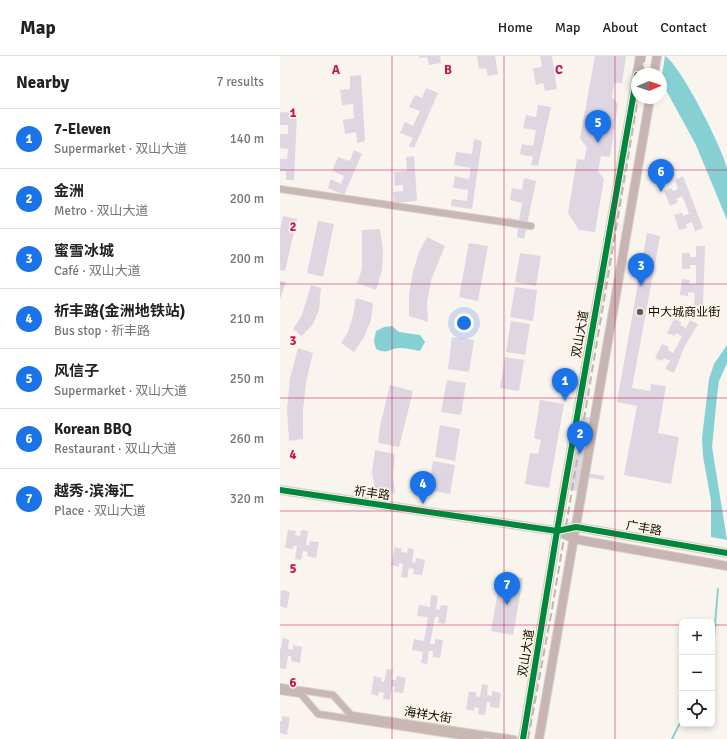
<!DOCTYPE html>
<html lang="en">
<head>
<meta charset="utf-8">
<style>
	:root { --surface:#fff; --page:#f6f6f6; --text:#222; --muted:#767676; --line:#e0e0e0; --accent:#1a73e8 }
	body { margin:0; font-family:Signika,"Noto Sans SC",sans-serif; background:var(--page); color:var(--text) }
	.controls { position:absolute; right:12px; bottom:12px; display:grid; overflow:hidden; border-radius:6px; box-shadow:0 2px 6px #0003 }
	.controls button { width:36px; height:36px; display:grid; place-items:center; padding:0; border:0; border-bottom:1px solid var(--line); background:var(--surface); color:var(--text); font:20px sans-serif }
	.compass { position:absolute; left:351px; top:12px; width:36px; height:36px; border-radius:50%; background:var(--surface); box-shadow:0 2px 6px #0003; rotate:88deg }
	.you { position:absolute; left:184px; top:267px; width:14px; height:14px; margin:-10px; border:3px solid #fff; border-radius:50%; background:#1a73e8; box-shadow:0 0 0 6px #1a73e833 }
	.badge { display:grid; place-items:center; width:26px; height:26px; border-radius:50%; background:var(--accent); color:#fff; font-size:13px; font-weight:700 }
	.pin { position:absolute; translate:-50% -33px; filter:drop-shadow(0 1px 2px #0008) }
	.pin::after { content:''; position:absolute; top:21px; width:14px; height:12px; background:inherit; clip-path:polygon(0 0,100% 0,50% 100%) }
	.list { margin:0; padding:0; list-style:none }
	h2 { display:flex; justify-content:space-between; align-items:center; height:52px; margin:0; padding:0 16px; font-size:17px }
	h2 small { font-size:13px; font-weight:400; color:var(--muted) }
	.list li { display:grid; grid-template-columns:26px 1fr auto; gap:12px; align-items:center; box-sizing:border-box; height:60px; padding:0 16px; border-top:1px solid var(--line) }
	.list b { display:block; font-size:15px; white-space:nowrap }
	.list p { margin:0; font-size:13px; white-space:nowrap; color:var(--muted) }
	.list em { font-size:13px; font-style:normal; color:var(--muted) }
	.icon { flex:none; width:22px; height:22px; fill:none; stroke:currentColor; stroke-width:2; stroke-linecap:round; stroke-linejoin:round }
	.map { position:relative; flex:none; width:447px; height:683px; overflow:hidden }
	header { display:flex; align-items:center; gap:24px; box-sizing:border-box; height:56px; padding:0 20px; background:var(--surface); border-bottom:1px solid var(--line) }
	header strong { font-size:19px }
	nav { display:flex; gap:22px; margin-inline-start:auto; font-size:14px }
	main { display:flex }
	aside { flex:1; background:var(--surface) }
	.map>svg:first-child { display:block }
	.water { fill:#86d0d4 }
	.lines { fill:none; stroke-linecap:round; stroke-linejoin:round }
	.stream { stroke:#86d0d4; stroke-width:2 }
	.building { fill:#ded7e1 }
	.street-casing { stroke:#d3cfc9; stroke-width:8 }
	.secondary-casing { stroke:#d3cfc9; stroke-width:10 }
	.street { stroke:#c9b7b3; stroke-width:6 }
	.secondary { stroke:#c8b4b2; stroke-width:8 }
	.rail { stroke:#c0b5b2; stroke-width:2; stroke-dasharray:8 4; stroke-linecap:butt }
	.cycleway-casing { stroke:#fef5e9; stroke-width:8 }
	.cycleway { stroke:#00873e; stroke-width:6 }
	.grid { fill:none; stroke:#c2185b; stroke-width:1; stroke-opacity:0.55 }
	.poi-dot { fill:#635d55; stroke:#fef5e9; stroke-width:1.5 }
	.labels { text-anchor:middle; stroke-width:3; stroke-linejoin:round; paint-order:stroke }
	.poi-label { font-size:12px; fill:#120b02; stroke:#fef5e9; text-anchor:start }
	.street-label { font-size:12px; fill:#120b02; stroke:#fef5e9 }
	.grid-label { font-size:13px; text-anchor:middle; font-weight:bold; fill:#c2185b; stroke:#fef5e9; stroke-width:3; stroke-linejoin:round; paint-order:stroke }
</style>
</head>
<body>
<header>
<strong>Map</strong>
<nav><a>Home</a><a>Map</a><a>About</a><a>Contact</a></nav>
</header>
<main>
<aside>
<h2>Nearby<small>7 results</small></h2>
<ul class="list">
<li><span class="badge">1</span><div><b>7-Eleven</b><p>Supermarket · 双山大道</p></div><em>140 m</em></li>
<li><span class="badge">2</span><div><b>金洲</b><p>Metro · 双山大道</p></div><em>200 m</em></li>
<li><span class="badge">3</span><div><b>蜜雪冰城</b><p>Café · 双山大道</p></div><em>200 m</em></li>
<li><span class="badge">4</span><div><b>祈丰路(金洲地铁站)</b><p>Bus stop · 祈丰路</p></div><em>210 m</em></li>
<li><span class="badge">5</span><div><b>风信子</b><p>Supermarket · 双山大道</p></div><em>250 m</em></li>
<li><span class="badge">6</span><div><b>Korean BBQ</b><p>Restaurant · 双山大道</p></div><em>260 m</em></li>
<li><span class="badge">7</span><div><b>越秀·滨海汇</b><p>Place · 双山大道</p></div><em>320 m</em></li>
</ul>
</aside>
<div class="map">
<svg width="447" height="683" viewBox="0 0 447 683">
	<rect width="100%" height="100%" fill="#f9f4ee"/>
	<g class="water">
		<path d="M385,0c15,8 58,93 62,112 0,14 0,37 0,52l-31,-75 -35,-64z"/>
		<path d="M112,270l7,6 21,3 5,7 -5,9c-7,-1 -13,-3 -20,-3 -11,0 -11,7 -24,1l-2,-8 2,-10 8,-4z"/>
		<path d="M447,289v18l-8,18 -2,15 -5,51 15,93 -16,-3v-36l-8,-45 -1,-18 7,-59 5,-15z"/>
	</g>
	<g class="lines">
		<g class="stream">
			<path d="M432,588l2,-8 4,-47"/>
			<path d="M392,683l10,-20"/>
		</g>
	</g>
	<g class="building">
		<path d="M139,0h21l1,7 -12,2 -2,-8 -7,1z"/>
		<path d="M197,0h18l3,18 -10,2 -2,-8 -7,1z"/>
		<path d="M260,0h12l5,33 -12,2 -2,-8 -7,2 -3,-17 9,-1z"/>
		<path d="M315,0h31l-4,27h-8l-2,14 6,7 -8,53 -9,-1 -3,15 6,8 -9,53 -16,-2 -11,-17 9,-54 7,1 3,-12 -7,-10z"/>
		<path d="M81,19l4,66 -8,2 -1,-11 -11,2 -2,-14 11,-2 -1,-14 -11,1 -2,-15 10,-1v-13z"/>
		<path d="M146,32l12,5 -24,55 -5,-2 4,-8 -13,-5 5,-11 8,4 7,-15 -11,-4 6,-12 7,3z"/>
		<path d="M258,49l13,2 -13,59 -7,-1 2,-8 -13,-3 2,-10 11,2 3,-16 -13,-2 3,-13 10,2z"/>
		<path d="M0,56l17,1 -3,67h-8v-9h-6v-12h7l1,-10 -8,-1v-14h8v-9h-8z"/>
		<path d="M194,83l8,2 -10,68 -21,-3 1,-7 15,2 1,-11 -15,-2 2,-12 14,3 2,-11 -17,-3 2,-13 16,2z"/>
		<path d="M74,94l8,4 -18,41 -16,-7 3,-9 10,5 3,-8 -12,-5 6,-14 12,4z"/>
		<path d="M134,100l3,45 -23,2 -1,-11 10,-1v-6l-8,1 -1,-14 13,-1 -1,-14z"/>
		<path d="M403,120l20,52 -8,3 -3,-9 -6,2 1,4 -8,2 -5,-15 8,-2 1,3 6,-2 -3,-9 -4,-9 -6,3 2,3 -8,4 -6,-15 7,-3 2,3 5,-2 -3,-9z"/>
		<path d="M244,122l12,3 -12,58 -7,-2 1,-8 -12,-3 2,-9 11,3 3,-17 -12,-3 2,-12 10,2z"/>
		<path d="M3,160l14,3 -12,52 -5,-1v-40z"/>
		<path d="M38,165l16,3 -11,53 -16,-4z"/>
		<path d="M100,173l3,22 -1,19 -6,20 -19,-7 5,-14v-39z"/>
		<path d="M367,177l13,3 -28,152 18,3 1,-7 15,2 -8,47 21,4 -8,47 -47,-9 13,-69 -20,-4z"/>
		<path d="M147,181l18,9 -14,34 -4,23 1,19 -19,-6v-22l4,-22 6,-20z"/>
		<path d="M189,187l19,3 -10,55 -19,-4z"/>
		<path d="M416,190h9l-2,60 -9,-1 1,-12 -7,-1v4l-8,-1 2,-16 8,1 -1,4h7v-19h-6v4h-8v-16h8v4h6z"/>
		<path d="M240,197l21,3 -5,30 -21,-4z"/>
		<path d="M0,225l6,1 -6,17z"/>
		<path d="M31,229l10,3 -2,22 -6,14 -11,12 -9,-7 9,-14z"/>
		<path d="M235,231l22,3 -4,31 -23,-4z"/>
		<path d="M76,242l17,5 -2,17 -7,17 -10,15 -13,-9 7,-11 5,-16z"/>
		<path d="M394,263l7,3 -1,3 6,3 4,-8 8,4 -14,24 -10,25 -9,-4 5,-8 -6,-3 -2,3 -7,-3 7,-14 7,3 -1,3 5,3 5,-9 4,-8 -6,-3 -1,3 -8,-3z"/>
		<path d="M231,265l19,3 -5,31 -19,-3z"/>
		<path d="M172,281l22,3 -5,32 -21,-3z"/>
		<path d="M18,292l15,5 -7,29 -3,29v28l-14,2 -2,-31 3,-32z"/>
		<path d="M225,301l19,3 -5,31 -19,-3z"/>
		<path d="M167,324l19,3 -5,32 -20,-3z"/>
		<path d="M110,329l23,6 -14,56 -21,-4 2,-17z"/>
		<path d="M260,344l24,4 -15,84 -24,-4 5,-31 8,1 3,-14 -7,-2z"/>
		<path d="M298,360l17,2 -9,55 18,3v4l-19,-3 -3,15 -16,-3z"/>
		<path d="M160,369l20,4 -5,32 -20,-4z"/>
		<path d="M95,394l20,4 -2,20 2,19 -20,-2 -3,-19z"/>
		<path d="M153,405l22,4 -5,29 -22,-4z"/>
		<path d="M8,474l8,1 -1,4 5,1 1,-6 7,1 -2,14h3l1,-4 9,1 -3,16 -9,-2 1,-4 -5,-1 -2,9 -6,-1 2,-13h-4v3l-8,-1z"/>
		<path d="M115,491l7,2 -1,3 6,1 1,-5 6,1 -2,13 3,1 1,-5 9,2 -3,15 -9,-1 1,-5 -5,-1 -2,10 -6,-1 2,-13 -4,-1v4l-8,-2z"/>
		<path d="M221,519l22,3 -10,57 -22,-4z"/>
		<path d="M1,534l9,2 -3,16 -7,-2z"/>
		<path d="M151,539l7,1 -2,13 4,1 1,-5 7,1 -3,18 -7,-1 1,-6h-4l-5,27h5v-5l8,1 -3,18 -7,-1v-6h-4l-2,13 -6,-1 2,-11 -11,-2 2,-11 10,2 4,-24 -11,-1 2,-11 11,2z"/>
		<path d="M3,582l6,2 -1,9 5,1v-5l9,2 -2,16 -9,-2v-5h-3l-2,13 -6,-1v-17z"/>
		<path d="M107,613l6,1 -2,10h5l1,-4 9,2 -3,15 -9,-1 1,-5 -3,-1 -2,14 -7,-1 1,-6 -5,-1 -1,4 -7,-2 3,-18 7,2v3l3,1z"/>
		<path d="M202,628l6,1 -1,10 5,1v-5l9,2 -2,15 -9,-1v-5h-3l-2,13 -7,-1 1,-6 -5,-1v4l-8,-2 3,-18 8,2 -1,3 4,1z"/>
		<path d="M2,660l8,1 -3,18 -7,-2v-12h2z"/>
	</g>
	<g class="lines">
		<defs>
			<g id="street">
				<path d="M0,133l251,37"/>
				<path d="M0,631l53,8 18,20 163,24"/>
				<path d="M0,635l21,3 17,20 163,25"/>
			</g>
			<g id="secondary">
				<path d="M357,18l3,-18"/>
				<path d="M374,18l3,-18"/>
				<path d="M0,434l277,41 19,-4 151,26"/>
				<path d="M277,475l17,8 153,27"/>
				<path d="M243,683l34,-208 80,-456"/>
				<path d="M259,683l111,-641"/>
			</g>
		</defs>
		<use href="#street" class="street-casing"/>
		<use href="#secondary" class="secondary-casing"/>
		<use href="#street" class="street"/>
		<use href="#secondary" class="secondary"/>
		<g class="rail">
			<path d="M362,18l3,-18"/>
			<path d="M248,683l24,-130 86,-511"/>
		</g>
		<defs>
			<g id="cycleway">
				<path d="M0,434l277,41 19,-4 151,26"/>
				<path d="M243,683l34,-208 80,-456"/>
			</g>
		</defs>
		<use href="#cycleway" class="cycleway-casing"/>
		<use href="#cycleway" class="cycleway"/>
	</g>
	<path class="grid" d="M112,0v683M224,0v683M335,0v683M0,114h447M0,228h447M0,342h447M0,455h447M0,569h402M432,569h15"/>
	<circle class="poi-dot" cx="360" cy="256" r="4"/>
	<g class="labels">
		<g class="poi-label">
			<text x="368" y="260">中大城商业街</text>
		</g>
		<g class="street-label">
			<text transform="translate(300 278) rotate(-80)" y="4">双山大道</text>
			<text transform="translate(92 437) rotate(8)" y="4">祈丰路</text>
			<text transform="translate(364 472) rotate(10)" y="4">广丰路</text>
			<text transform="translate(246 597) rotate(-81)" y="4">双山大道</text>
			<text transform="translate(148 659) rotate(9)" y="4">海祥大街</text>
		</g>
	</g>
	<g class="grid-label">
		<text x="56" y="18">A</text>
		<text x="168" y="18">B</text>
		<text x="279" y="18">C</text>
		<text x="13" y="61">1</text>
		<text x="13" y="175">2</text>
		<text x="13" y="289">3</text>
		<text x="13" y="403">4</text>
		<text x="13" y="517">5</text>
		<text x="13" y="631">6</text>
	</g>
</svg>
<div class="controls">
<button>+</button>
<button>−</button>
<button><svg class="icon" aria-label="locate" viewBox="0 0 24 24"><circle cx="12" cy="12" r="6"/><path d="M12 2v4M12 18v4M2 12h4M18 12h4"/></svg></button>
</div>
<svg class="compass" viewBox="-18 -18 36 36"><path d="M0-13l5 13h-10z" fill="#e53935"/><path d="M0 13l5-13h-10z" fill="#767676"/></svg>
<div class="you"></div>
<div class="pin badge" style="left:285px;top:345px">1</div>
<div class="pin badge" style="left:300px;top:398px">2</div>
<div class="pin badge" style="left:361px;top:230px">3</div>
<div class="pin badge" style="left:143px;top:448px">4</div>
<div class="pin badge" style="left:318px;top:87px">5</div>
<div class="pin badge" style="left:381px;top:136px">6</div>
<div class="pin badge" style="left:227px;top:549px">7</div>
</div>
</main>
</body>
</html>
